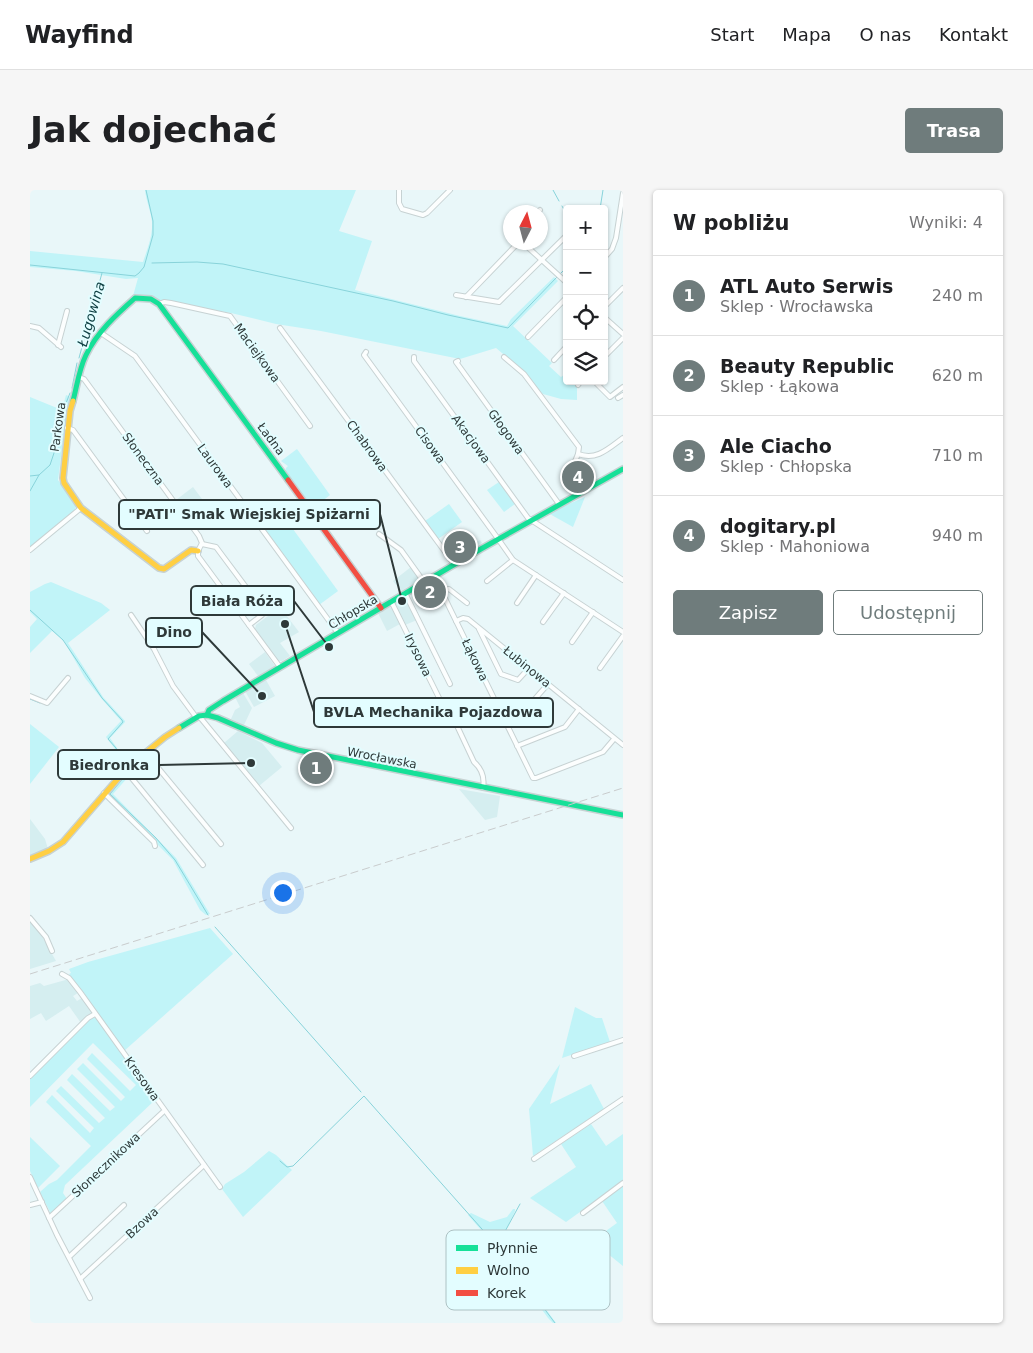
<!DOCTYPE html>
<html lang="pl">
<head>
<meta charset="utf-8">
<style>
	:root { --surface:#fff; --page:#f6f6f6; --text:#202124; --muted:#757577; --line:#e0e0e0; --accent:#6f7c7c }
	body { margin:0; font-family:"DejaVu Sans",sans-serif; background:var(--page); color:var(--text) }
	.controls { position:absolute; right:15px; top:15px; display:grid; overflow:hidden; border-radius:5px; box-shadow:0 1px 4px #0004 }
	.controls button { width:45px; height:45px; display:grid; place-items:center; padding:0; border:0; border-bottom:1px solid var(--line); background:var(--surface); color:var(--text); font:25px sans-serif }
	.compass { position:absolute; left:473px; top:15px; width:45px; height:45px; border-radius:50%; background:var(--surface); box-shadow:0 1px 4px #0004; rotate:6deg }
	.you { position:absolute; left:252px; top:702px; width:18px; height:18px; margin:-12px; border:4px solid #fff; border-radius:50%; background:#1a73e8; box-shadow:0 0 0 8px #1a73e833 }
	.badge { display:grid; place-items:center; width:32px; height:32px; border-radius:50%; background:var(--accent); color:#fff; font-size:16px; font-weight:700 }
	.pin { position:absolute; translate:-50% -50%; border:2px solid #fff; box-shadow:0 1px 5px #0006 }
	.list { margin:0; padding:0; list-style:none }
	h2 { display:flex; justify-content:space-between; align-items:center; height:65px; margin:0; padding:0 20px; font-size:21px }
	h2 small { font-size:16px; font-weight:400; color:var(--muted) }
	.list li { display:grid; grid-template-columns:32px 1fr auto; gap:15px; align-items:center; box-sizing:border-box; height:80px; padding:0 20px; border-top:1px solid var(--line) }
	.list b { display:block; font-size:19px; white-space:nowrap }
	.list p { margin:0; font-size:16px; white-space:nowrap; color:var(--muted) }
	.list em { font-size:16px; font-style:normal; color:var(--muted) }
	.actions { display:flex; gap:10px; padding:15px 20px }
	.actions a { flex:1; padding:11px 0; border:1px solid var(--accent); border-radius:5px; text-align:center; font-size:18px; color:var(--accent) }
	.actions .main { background:var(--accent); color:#fff }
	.icon { flex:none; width:28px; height:28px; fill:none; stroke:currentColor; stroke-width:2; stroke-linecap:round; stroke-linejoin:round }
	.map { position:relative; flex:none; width:593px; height:1133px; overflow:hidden; border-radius:5px }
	header { display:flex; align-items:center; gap:30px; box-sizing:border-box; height:70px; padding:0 25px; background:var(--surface); border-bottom:1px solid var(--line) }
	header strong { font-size:24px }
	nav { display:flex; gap:28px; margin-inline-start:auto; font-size:18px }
	.intro { display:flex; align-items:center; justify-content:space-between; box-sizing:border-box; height:120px; padding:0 30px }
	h1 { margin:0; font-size:35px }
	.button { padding:12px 22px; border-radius:5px; background:var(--accent); color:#fff; font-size:18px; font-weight:700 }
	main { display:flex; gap:30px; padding:0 30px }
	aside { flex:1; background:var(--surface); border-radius:5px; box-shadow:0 1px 4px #0004 }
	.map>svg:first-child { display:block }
	.built { fill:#d5eef0 }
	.green { fill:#c1f4f8 }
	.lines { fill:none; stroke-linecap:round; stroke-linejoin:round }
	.stream { stroke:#88d3da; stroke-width:1 }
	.street-casing { stroke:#c7d2d3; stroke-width:6 }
	.fast-casing { stroke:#c7d2d3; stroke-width:8 }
	.slow-casing { stroke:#c7d2d3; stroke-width:8 }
	.jam-casing { stroke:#c7d2d3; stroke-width:8 }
	.street { stroke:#fcfefe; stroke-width:4 }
	.fast { stroke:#16e098; stroke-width:5 }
	.slow { stroke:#ffcf43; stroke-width:5 }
	.jam { stroke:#f24e42; stroke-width:5 }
	.rail { stroke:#c9cccd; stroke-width:1; stroke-dasharray:8 4; stroke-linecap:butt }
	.labels { text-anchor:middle; stroke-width:4; stroke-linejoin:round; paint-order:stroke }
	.street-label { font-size:12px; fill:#2e3939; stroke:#e3fdff }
	.water-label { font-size:14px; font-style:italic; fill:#0e3f42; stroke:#e3fdff }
	.key { fill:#e3fdff; stroke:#adc2c4; stroke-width:1 }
	.key-label { font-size:14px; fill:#2e3939 }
	.leader { fill:none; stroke:#2e3939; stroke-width:2 }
	.callout-dot { fill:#2e3939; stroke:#e3fdff; stroke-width:2 }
	.callout { fill:#e3fdff; stroke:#2e3939; stroke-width:2 }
	.callout-label { font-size:14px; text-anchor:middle; font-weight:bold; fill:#2e3939 }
</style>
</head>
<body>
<header>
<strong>Wayfind</strong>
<nav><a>Start</a><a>Mapa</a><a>O nas</a><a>Kontakt</a></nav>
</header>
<div class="intro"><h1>Jak dojechać</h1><a class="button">Trasa</a></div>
<main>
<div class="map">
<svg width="593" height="1133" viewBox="0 0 593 1133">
	<rect width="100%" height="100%" fill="#e9f7f9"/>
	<g class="built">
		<path d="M163,297l9,12 -17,12 -9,-11z"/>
		<path d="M440,342l7,10 3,-2 2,3 -3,2 -2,-2 -21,16 -4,-1 -6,-8z"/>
		<path d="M381,377l8,11 -1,3 -17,10 -8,-10z"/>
		<path d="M373,409l4,1 10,20 -12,5 -10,-21z"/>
		<path d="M250,417l19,25 -19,11 10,13 -8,5h-4l-23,-32 1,-4z"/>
		<path d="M359,417l3,1 8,16 -13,7 -9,-18z"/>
		<path d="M235,462l10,14 -17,10 -9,-12z"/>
		<path d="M236,490l9,16 -21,11 -9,-16z"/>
		<path d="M213,503l9,15 -8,17 -13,-6 4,-9 5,-3 -5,-10z"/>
		<path d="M208,541l24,12 20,24 -23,19 -35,-43z"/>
		<path d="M278,567l17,3 -5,23 -14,-16z"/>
		<path d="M429,599l41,7 -3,21 -12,3z"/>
		<path d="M0,629l15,20 3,10 -18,6z"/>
		<path d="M0,731l10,12 16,28 -26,8z"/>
		<path d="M39,789l9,14 -5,3 4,5 5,-3 10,14 -1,2 -10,9 -12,-17 -23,15 -5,-8 -11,6v-33l10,-3 4,3z"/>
	</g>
	<g class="green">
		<path d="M115,0h211l-17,41 33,10 -17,49 105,26 47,10 4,-7 43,-42 4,4 -45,45 39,37 -3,3 12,11 3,-2 3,3v3h4l6,6v13l-16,-1 -18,-5 -10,-9 -7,-12 -30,-25 -36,11 -139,-28 -45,-7 -45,-11 -98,-17 5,-18 -12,1 -50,-8 -46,-4v-16l113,11c4,-12 10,-27 9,-40 -1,-11 -6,-21 -7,-32z"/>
		<path d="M36,205l5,2 -4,13 -9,70 18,25 -1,6 -45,37v-151l32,13z"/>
		<path d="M267,259l33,46 -18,14 -27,-37 1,-4 2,-2 -7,-5z"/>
		<path d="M469,292l16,22 -11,8 -17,-22z"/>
		<path d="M555,307l-12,30 -25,-14z"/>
		<path d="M244,313l64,88 -19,14 -64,-88z"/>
		<path d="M419,314l13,18 -24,17 -13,-18z"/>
		<path d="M21,392l50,21 9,7 -42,33 35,54 22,24v1l-15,16 7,10 8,18 -2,2 -8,-19 -9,-12 15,-16 -20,-23 -16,-20 -21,-37 -12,-10 -22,22v-26l7,-8 -7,-7v-20l15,-8z"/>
		<path d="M0,534l29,23 -29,37z"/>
		<path d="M97,581l2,5 -16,18 63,64 34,56 -4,1 -6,-5 -27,-50 -66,-66z"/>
		<path d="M180,738l23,26 -109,97 -55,-77 2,-1 -2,-4 19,-7z"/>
		<path d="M545,817l21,11h6l8,24 -48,16z"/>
		<path d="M62,827l4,1 59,82 -90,85 -2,8 4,6 -16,15 -11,-22 9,-8 8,-4 34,-34 -45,-44 6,-7 38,38 4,-5 -38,-37 5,-5 38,37 6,-5 -38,-38 5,-6 38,37 5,-4 -38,-38 6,-6 38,38 4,-4 -38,-38 5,-6 38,38 6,-6 -43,-42 -63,64v-29z"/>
		<path d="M530,874l-10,40 41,-20 13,25 -71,47 -4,-47z"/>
		<path d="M561,934l15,22 17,-12v47l-57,41 -36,-24 46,-31 -15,-23z"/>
		<path d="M0,947l30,29 -22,22 -8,-17z"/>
		<path d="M239,961l7,4 16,15 -49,47 -21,-28 3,-5 19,-12z"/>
		<path d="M593,994v82l-31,-25 25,-18 -15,-22z"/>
		<path d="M483,1019h2v2l-16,34 57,78h-3l-5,-5 -47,-65 -33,-38 3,-2 19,9 17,-5z"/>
	</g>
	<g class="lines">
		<g class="stream">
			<path d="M523,0l6,11"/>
			<path d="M532,16l5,9"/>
			<path d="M570,19l3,-19"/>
			<path d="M122,73l45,-1 26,2 170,37 55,14 60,13 49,-51"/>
			<path d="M0,75l105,11 4,-3 5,-6 9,-32v-14l-7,-31"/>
			<path d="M530,84l7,-7"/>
			<path d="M49,168l23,-85"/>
			<path d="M42,198l5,-25"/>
			<path d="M0,286l9,-1 11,-10 4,-12 1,-22 15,-38"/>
			<path d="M0,301l9,-16"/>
			<path d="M0,420l33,30 39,58 20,22 1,2 -15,17 8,9 8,19"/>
			<path d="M0,509l10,4"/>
			<path d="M132,553l8,-6"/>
			<path d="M126,558l3,-3"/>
			<path d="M119,563l5,-4"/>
			<path d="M100,579l15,-13"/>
			<path d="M96,582l-1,4 -15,18 46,44 19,22 33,55"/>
			<path d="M185,737l146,165"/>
			<path d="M250,971l7,6 6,-1 71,-70 133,150 23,-42"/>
			<path d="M468,1057l57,76"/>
		</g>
		<defs>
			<g id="street">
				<path d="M369,0v13l3,6 21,6 4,-2 23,-23"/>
				<path d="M508,22l2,-2"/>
				<path d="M492,52l45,41"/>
				<path d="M574,68l8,-9 4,-11 7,-45"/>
				<path d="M426,105l43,7 68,-67"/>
				<path d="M436,107l53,-55"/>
				<path d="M129,114l5,-2 7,1 59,13 80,110"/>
				<path d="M574,117l19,-19"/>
				<path d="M574,127l19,17"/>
				<path d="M0,136l9,2 22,19"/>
				<path d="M250,138l174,236"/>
				<path d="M71,143l34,23 203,277"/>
				<path d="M498,147l39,-40"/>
				<path d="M28,155l9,-34"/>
				<path d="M336,162l-2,3 132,181 17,24 110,72"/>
				<path d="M384,167v4l114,157 95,62"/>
				<path d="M474,167l20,17 55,73 -1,7 -11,27 9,13"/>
				<path d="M574,167l19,-19"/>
				<path d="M524,170l13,-14"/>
				<path d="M428,171l-2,1 103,142"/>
				<path d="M49,187l5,2 115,157 3,7 -4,8v5l82,111"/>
				<path d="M564,191l16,16 13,-10"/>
				<path d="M548,195l3,-4"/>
				<path d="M588,208l5,-3"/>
				<path d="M37,238l6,2 74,101"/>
				<path d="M548,264c19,7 31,-6 45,-16"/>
				<path d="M349,344l22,16 23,32"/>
				<path d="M172,354l14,3 47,63 -1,5 -13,10"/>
				<path d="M0,360l51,-42"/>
				<path d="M404,386l99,202h3l67,-26 11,-13"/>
				<path d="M457,391l26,-21"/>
				<path d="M411,401l8,-2 18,14"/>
				<path d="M375,403l45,91"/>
				<path d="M361,411l55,111 6,3 22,47c8,7 11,15 9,26"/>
				<path d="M487,413l19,-28"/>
				<path d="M101,425l23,34 19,37 23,31"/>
				<path d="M426,431l7,-3 5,1 155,126"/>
				<path d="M513,432l21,-29"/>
				<path d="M449,439l22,45 17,6 11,-12"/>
				<path d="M542,452l21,-30"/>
				<path d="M570,478l23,-32"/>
				<path d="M0,506l17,7 21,-25"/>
				<path d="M471,522l33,-12 14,-16"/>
				<path d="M169,526l92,112"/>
				<path d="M487,556l48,-19 14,-18"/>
				<path d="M115,562l76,92"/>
				<path d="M98,577l2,9 73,89"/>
				<path d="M74,603l50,49 1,4"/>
				<path d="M0,728l16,19 6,14"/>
				<path d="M32,784l7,4 11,14 140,195"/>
				<path d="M544,866l49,-16"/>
				<path d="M0,886l58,-58 7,-4"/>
				<path d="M504,969l89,-60"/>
				<path d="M0,987l27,58 33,63"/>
				<path d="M0,1015l12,-3"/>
				<path d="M553,1023l40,-30"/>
				<path d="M19,1028l114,-106"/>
				<path d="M39,1067l55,-52"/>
				<path d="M50,1089l124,-114"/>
			</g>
			<g id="fast">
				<path d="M43,211c4,-15 6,-32 13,-46 11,-23 31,-41 49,-57l16,1 8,5 129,176"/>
				<path d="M177,525l2,-5 14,-9 249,-147 151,-85"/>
				<path d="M149,538l20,-12 8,-1 11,3 58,25 22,7 325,65"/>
			</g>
			<g id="slow">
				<path d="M43,211l-3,10 -7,67 1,5 17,25 78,60 5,1 27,-19 7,1"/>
				<path d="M0,669l19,-8 14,-9 65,-75 37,-30 14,-9"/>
			</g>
			<path id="jam" d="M258,290l93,128"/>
		</defs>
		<use href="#street" class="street-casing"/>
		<use href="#fast" class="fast-casing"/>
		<use href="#slow" class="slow-casing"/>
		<use href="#jam" class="jam-casing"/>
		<use href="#street" class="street"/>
		<use href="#fast" class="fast"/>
		<use href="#slow" class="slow"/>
		<use href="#jam" class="jam"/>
		<path class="rail" d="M0,784l593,-186"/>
	</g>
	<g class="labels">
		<g class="street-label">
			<text transform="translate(227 163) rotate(54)" y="4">Maciejkowa</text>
			<text transform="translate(28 237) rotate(-82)" y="4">Parkowa</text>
			<text transform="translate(476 242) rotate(54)" y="4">Głogowa</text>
			<text transform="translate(241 249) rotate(53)" y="4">Ładna</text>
			<text transform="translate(441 249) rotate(54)" y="4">Akacjowa</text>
			<text transform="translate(400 255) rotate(54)" y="4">Cisowa</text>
			<text transform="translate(337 256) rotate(54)" y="4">Chabrowa</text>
			<text transform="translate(113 269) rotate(54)" y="4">Słoneczna</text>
			<text transform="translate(185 276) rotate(54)" y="4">Laurowa</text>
			<text transform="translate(323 422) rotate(-31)" y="4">Chłopska</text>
			<text transform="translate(388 465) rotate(64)" y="4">Irysowa</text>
			<text transform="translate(445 470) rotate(64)" y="4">Łąkowa</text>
			<text transform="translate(497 477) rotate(39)" y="4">Łubinowa</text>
			<text transform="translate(352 568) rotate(11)" y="4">Wrocławska</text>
			<text transform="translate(112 889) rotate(54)" y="4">Kresowa</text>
			<text transform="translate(76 975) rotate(-43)" y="4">Słonecznikowa</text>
			<text transform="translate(112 1033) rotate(-43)" y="4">Bzowa</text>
		</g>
		<g class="water-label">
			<text transform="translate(61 124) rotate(-74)" y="5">Ługowina</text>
		</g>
	</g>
	<rect x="416" y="1040" width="164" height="80" rx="8" class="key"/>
	<rect x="426" y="1055" width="22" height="6" fill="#16e098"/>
	<rect x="426" y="1077" width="22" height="7" fill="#ffcf43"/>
	<rect x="426" y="1100" width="22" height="6" fill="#f24e42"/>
	<g class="key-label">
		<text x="457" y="1063">Płynnie</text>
		<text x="457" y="1085">Wolno</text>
		<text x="457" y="1108">Korek</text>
	</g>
	<path class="leader" d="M372 411L350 324M299 457L264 411M232 506L172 442M255 434L284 522M221 573L129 575"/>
	<g class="callout-dot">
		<circle cx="372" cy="411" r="5"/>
		<circle cx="299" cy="457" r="5"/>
		<circle cx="232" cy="506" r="5"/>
		<circle cx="255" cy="434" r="5"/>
		<circle cx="221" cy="573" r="5"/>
	</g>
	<g class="callout">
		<rect x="89" y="310" width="261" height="29" rx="5"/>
		<rect x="161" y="396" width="103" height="29" rx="5"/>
		<rect x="116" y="428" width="56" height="29" rx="5"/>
		<rect x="284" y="508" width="239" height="29" rx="5"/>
		<rect x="28" y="560" width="101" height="29" rx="5"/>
	</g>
	<g class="callout-label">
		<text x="219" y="329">"PATI" Smak Wiejskiej Spiżarni</text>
		<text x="212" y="416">Biała Róża</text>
		<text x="144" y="447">Dino</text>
		<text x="403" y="527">BVLA Mechanika Pojazdowa</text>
		<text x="79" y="580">Biedronka</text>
	</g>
</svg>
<div class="controls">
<button>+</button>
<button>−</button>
<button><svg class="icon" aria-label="locate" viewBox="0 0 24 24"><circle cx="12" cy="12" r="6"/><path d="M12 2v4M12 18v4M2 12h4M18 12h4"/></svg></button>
<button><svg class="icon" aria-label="layers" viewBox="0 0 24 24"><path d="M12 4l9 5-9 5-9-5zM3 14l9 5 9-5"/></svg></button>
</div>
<svg class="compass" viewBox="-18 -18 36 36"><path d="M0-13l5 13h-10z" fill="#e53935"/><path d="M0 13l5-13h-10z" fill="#757577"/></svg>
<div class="you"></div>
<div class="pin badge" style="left:286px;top:578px">1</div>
<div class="pin badge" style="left:400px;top:402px">2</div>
<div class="pin badge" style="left:430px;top:357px">3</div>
<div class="pin badge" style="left:548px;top:287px">4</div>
</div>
<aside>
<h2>W pobliżu<small>Wyniki: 4</small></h2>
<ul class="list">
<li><span class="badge">1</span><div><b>ATL Auto Serwis</b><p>Sklep · Wrocławska</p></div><em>240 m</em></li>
<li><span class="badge">2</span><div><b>Beauty Republic</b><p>Sklep · Łąkowa</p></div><em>620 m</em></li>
<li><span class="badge">3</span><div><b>Ale Ciacho</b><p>Sklep · Chłopska</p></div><em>710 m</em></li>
<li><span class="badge">4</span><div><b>dogitary.pl</b><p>Sklep · Mahoniowa</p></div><em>940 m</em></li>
</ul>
<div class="actions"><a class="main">Zapisz</a><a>Udostępnij</a></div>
</aside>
</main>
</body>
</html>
